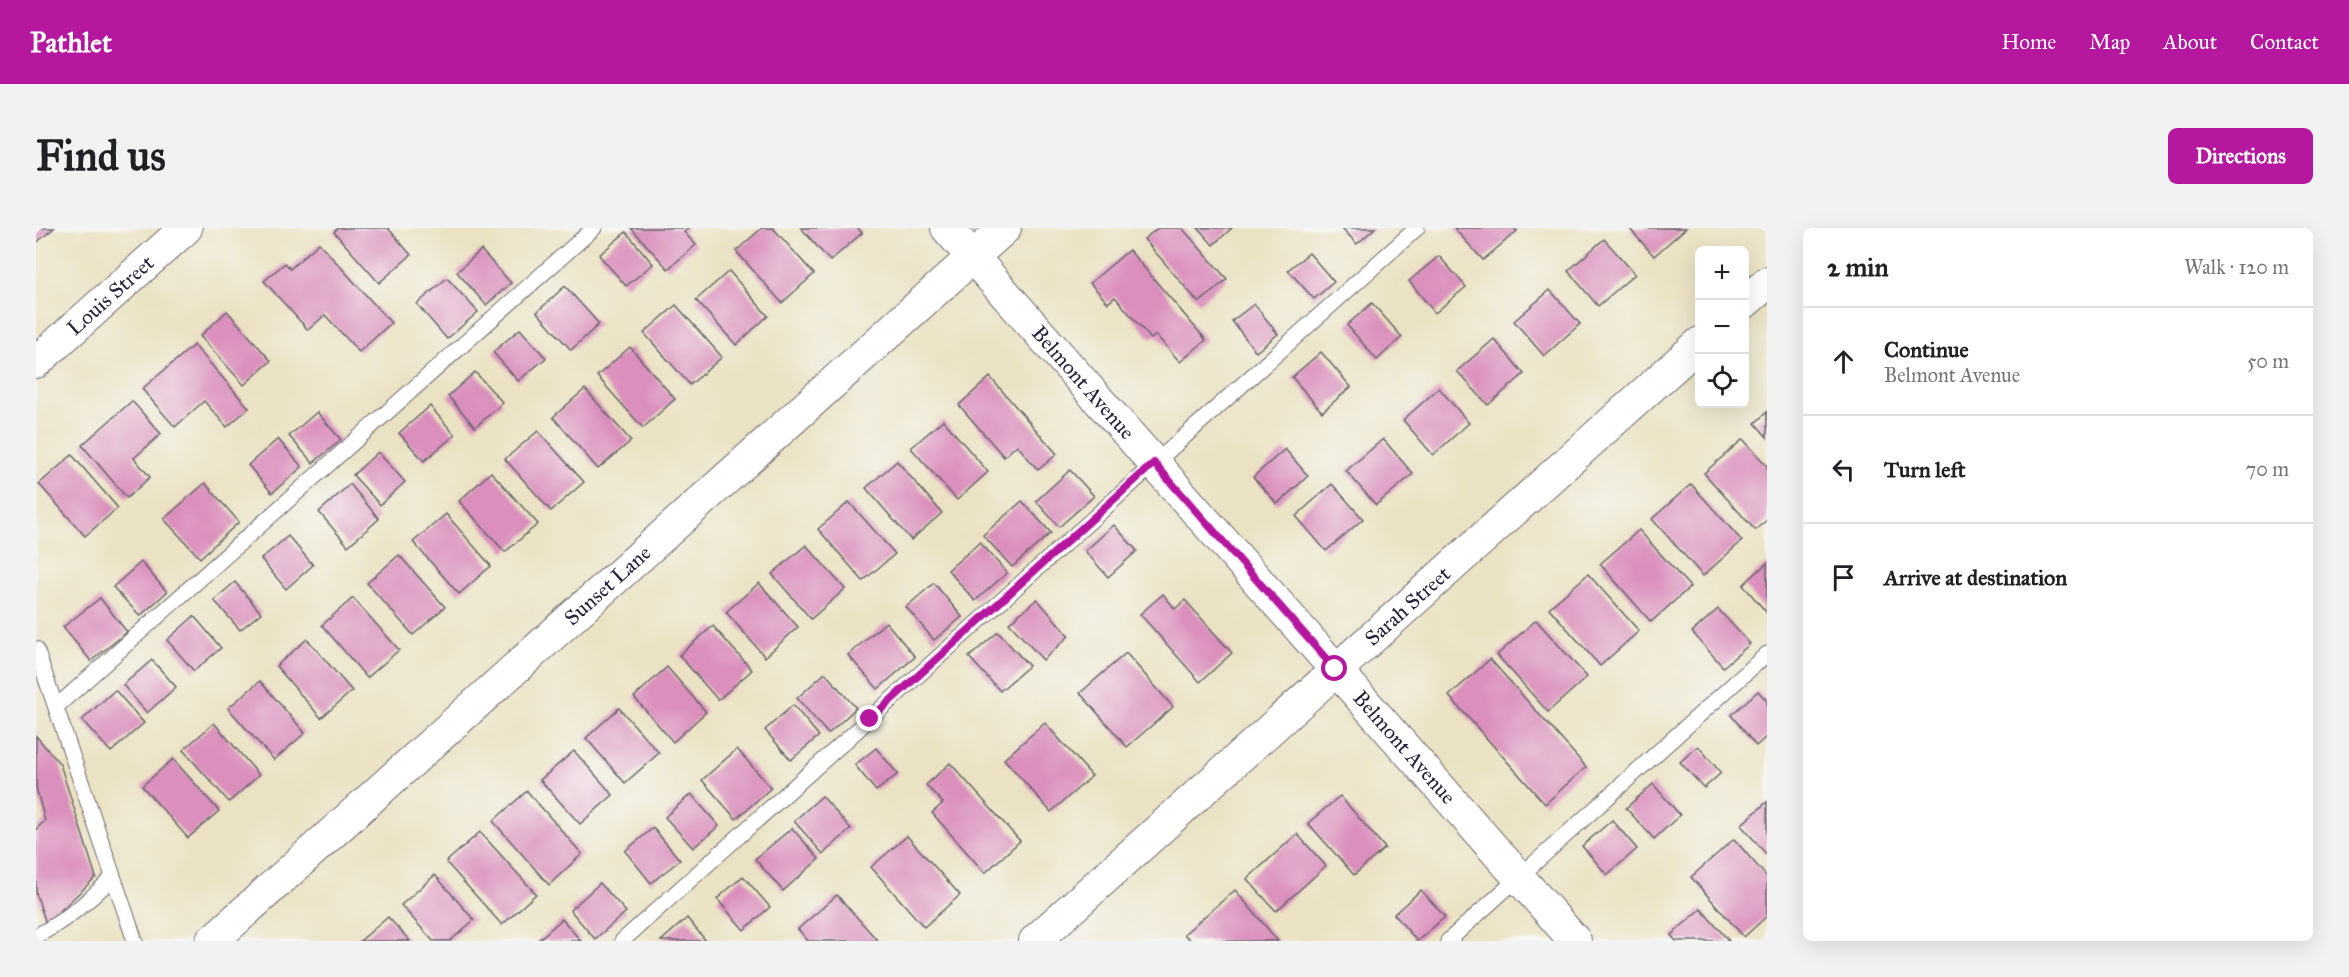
<!DOCTYPE html>
<html lang="en">
<head>
<meta charset="utf-8">
<style>
	:root { --surface:#fff; --page:#f2f2f2; --text:#202124; --muted:#757577; --line:#e0e0e0; --accent:#b5179e }
	body { margin:0; font-family:"IM FELL Great Primer",serif; background:var(--page); color:var(--text) }
	.controls { position:absolute; right:18px; top:18px; display:grid; overflow:hidden; border-radius:9px; box-shadow:0 6px 24px #0002 }
	.controls button { width:54px; height:54px; display:grid; place-items:center; padding:0; border:0; border-bottom:2px solid var(--line); background:var(--surface); color:var(--text); font:30px sans-serif }
	.stop { position:absolute; width:18px; height:18px; margin:-14px; border:4px solid #b5179e; border-radius:50%; background:#fff }
	.stop.end { background:#b5179e; border-color:#fff; box-shadow:0 2px 6px #0008 }
	.list { margin:0; padding:0; list-style:none }
	h2 { display:flex; justify-content:space-between; align-items:center; height:78px; margin:0; padding:0 24px; font-size:26px }
	h2 small { font-size:20px; font-weight:400; color:var(--muted) }
	.list li { display:grid; grid-template-columns:39px 1fr auto; gap:18px; align-items:center; box-sizing:border-box; height:108px; padding:0 24px; border-top:2px solid var(--line) }
	.list b { display:block; font-size:22px; white-space:nowrap }
	.list p { margin:0; font-size:20px; white-space:nowrap; color:var(--muted) }
	.list em { font-size:20px; font-style:normal; color:var(--muted) }
	.icon { flex:none; width:33px; height:33px; fill:none; stroke:currentColor; stroke-width:2; stroke-linecap:round; stroke-linejoin:round }
	.map { position:relative; flex:none; width:1731px; height:713px; overflow:hidden; border-radius:9px }
	header { display:flex; align-items:center; gap:36px; box-sizing:border-box; height:84px; padding:0 30px; background:var(--accent); color:#fff }
	header strong { font-size:28px }
	nav { display:flex; gap:33px; margin-inline-start:auto; font-size:21px }
	.intro { display:flex; align-items:center; justify-content:space-between; box-sizing:border-box; height:144px; padding:0 36px }
	h1 { margin:0; font-size:42px }
	.button { padding:15px 27px; border-radius:9px; background:var(--accent); color:#fff; font-size:21px; font-weight:700 }
	main { display:flex; gap:36px; padding:0 36px }
	aside { flex:1; background:var(--surface); border-radius:9px; box-shadow:0 6px 24px #0002 }
	.map>svg:first-child { display:block }
	.building { fill:#da8fbc }
	.lines { fill:none; stroke-linecap:round; stroke-linejoin:round }
	.lane-casing { stroke:#68656b; stroke-width:17 }
	.street-casing { stroke:#68656b; stroke-width:34 }
	.lane { stroke:#fff; stroke-width:15 }
	.street { stroke:#fff; stroke-width:32 }
	.route { stroke:#b5179e; stroke-width:8 }
	.labels { text-anchor:middle; stroke-width:6; stroke-linejoin:round; paint-order:stroke }
	.street-label { font-size:21px; fill:#22223b; stroke:#f6f6f2 }
</style>
</head>
<body>
<header>
<strong>Pathlet</strong>
<nav><a>Home</a><a>Map</a><a>About</a><a>Contact</a></nav>
</header>
<div class="intro"><h1>Find us</h1><a class="button">Directions</a></div>
<main>
<div class="map">
<svg width="1731" height="713" viewBox="0 0 1731 713">
	<rect width="100%" height="100%" fill="#f6f6f2"/>
	<filter id="ink" filterUnits="userSpaceOnUse"><feTurbulence type="fractalNoise" baseFrequency=".0167" numOctaves="2"/><feDisplacementMap in="SourceGraphic" scale="12" xChannelSelector="R" yChannelSelector="G"/><feConvolveMatrix kernelMatrix="1 2 1 2 8 2 1 2 1" color-interpolation-filters="sRGB"/></filter>
	<filter id="wash" filterUnits="userSpaceOnUse"><feTurbulence type="fractalNoise" baseFrequency=".008" numOctaves="4" result="noise"/><feDisplacementMap in="SourceGraphic" scale="24" xChannelSelector="R" yChannelSelector="G"/><feGaussianBlur stdDeviation="1.35" result="paint"/><feColorMatrix in="noise" values="0 0 0 0 0 0 0 0 0 0 0 0 0 0 0 0 0 1.4 0 .05"/><feComposite in="paint" operator="in"/></filter>
	<g filter="url(#wash)">
		<rect width="100%" height="100%" fill="#ebe2c3"/>
		<g id="blocks">
			<g class="building">
				<path d="M0,0h18l-18,15z"/>
				<path d="M302,0h50l23,27 -32,28 -45,-51z"/>
				<path d="M595,0h58l-5,4 12,13 -28,24z"/>
				<path d="M726,0h11l41,46 -32,29 -46,-52z"/>
				<path d="M765,0h57l4,5 -32,28z"/>
				<path d="M1122,0h24l45,51 -28,24 -55,-64z"/>
				<path d="M1162,0h34l-19,17z"/>
				<path d="M1306,0h33l-18,16z"/>
				<path d="M1418,0h60l3,3 -34,29z"/>
				<path d="M1593,0h57l-32,28z"/>
				<path d="M590,4l27,32 -27,22 -27,-31z"/>
				<path d="M1568,11l31,35 -37,32 -30,-35z"/>
				<path d="M283,15l72,80 -32,29 -34,-37 -17,15 -44,-49 21,-18 5,6z"/>
				<path d="M445,22l30,33 -25,22 -29,-33z"/>
				<path d="M1093,22l77,90 -26,22 -24,-27 -5,4 -36,-42 -7,6 -18,-20z"/>
				<path d="M1273,25l25,29 -20,17 -26,-29z"/>
				<path d="M1403,28l27,31 -31,26 -26,-32z"/>
				<path d="M693,43l39,45 -32,29 -40,-45z"/>
				<path d="M411,50l31,34 -31,27 -30,-35z"/>
				<path d="M529,58l34,38 -28,26 -34,-38z"/>
				<path d="M1514,62l30,34 -36,32 -30,-35z"/>
				<path d="M1336,75l30,34 -25,23 -30,-35z"/>
				<path d="M1218,76l24,30 -22,18 -24,-31z"/>
				<path d="M640,77l46,52 -32,28 -46,-52z"/>
				<path d="M191,83l44,50 -27,24 -44,-49z"/>
				<path d="M484,101l26,29 -28,23 -25,-29z"/>
				<path d="M1458,111l30,35 -36,31 -31,-34z"/>
				<path d="M158,117l55,63 -22,19 -23,-26 -29,26 -33,-38z"/>
				<path d="M594,119l45,52 -32,29 -46,-52z"/>
				<path d="M1285,124l30,35 -29,25 -30,-35z"/>
				<path d="M439,144l28,31 -28,24 -27,-31z"/>
				<path d="M954,149l67,77 -19,16 -21,-25 -13,12 -45,-52z"/>
				<path d="M1403,160l30,35 -36,32 -30,-35z"/>
				<path d="M549,161l46,52 -33,28 -45,-52z"/>
				<path d="M96,173l29,33 -27,24 16,19 -23,21 -45,-53z"/>
				<path d="M394,178l25,29 -31,26 -25,-28z"/>
				<path d="M281,184l24,28 -28,23 -24,-27z"/>
				<path d="M1731,184v25l-12,-14z"/>
				<path d="M907,192l45,52 -31,28 -46,-52z"/>
				<path d="M502,203l46,51 -33,29 -46,-52z"/>
				<path d="M242,211l24,28 -30,26 -24,-28z"/>
				<path d="M1347,211l30,35 -37,31 -30,-34z"/>
				<path d="M1707,211l24,27v54l-12,10 -51,-57z"/>
				<path d="M1249,221l23,27 -31,28 -24,-27z"/>
				<path d="M342,224l27,30 -25,23 -27,-30z"/>
				<path d="M36,227l46,53 -33,28 -46,-52z"/>
				<path d="M861,233l45,52 -31,27 -45,-52z"/>
				<path d="M1034,242l24,26 -35,31 -23,-26z"/>
				<path d="M455,244l47,52 -33,28 -46,-51z"/>
				<path d="M169,255l34,39 -39,36 -36,-39z"/>
				<path d="M314,256l29,35 -31,27 -29,-34z"/>
				<path d="M1296,256l31,35 -37,32 -30,-35z"/>
				<path d="M1655,256l51,57 -39,35 -51,-57z"/>
				<path d="M986,273l29,32 -39,34 -29,-32z"/>
				<path d="M813,274l46,52 -32,27 -45,-52z"/>
				<path d="M410,286l45,52 -32,28 -46,-52z"/>
				<path d="M1078,297l23,26 -29,26 -23,-26z"/>
				<path d="M1603,302l51,57 -39,35 -51,-58z"/>
				<path d="M252,308l25,29 -27,24 -25,-30z"/>
				<path d="M944,314l27,31 -32,28 -27,-31z"/>
				<path d="M770,317l39,44 -34,30 -39,-45z"/>
				<path d="M363,327l46,52 -32,28 -46,-52z"/>
				<path d="M105,334l26,30 -27,24 -27,-29z"/>
				<path d="M1731,335v50l-24,-28z"/>
				<path d="M1552,346l51,57 -39,35 -51,-58z"/>
				<path d="M199,354l26,31 -21,17 -26,-30z"/>
				<path d="M723,355l39,44 -33,30 -39,-45z"/>
				<path d="M898,355l28,34 -28,23 -28,-33z"/>
				<path d="M1127,366l12,15 10,-9 47,53 -32,29 -60,-68z"/>
				<path d="M64,370l27,34 -36,29 -28,-34z"/>
				<path d="M317,370l46,52 -32,28 -45,-53z"/>
				<path d="M1001,371l32,37 -26,24 -34,-37z"/>
				<path d="M1682,381l32,35 -27,23 -31,-35z"/>
				<path d="M158,388l27,32 -27,23 -27,-31z"/>
				<path d="M1500,392l51,57 -39,35 -51,-57z"/>
				<path d="M850,394l29,35 -37,32 -30,-34z"/>
				<path d="M677,398l39,44 -34,30 -39,-45z"/>
				<path d="M962,404l31,34 -29,25 -31,-34z"/>
				<path d="M271,411l45,52 -31,27 -45,-52z"/>
				<path d="M1090,425l47,54 -46,40 -47,-54z"/>
				<path d="M1454,431l96,108 -41,37 -96,-108z"/>
				<path d="M116,432l24,27 -29,26 -24,-28z"/>
				<path d="M631,439l39,45 -33,30 -39,-45z"/>
				<path d="M789,445l31,35 -28,26 -31,-36z"/>
				<path d="M224,453l45,52 -31,27 -46,-52z"/>
				<path d="M79,462l29,33 -33,29 -29,-32z"/>
				<path d="M1722,463l9,10v35l-11,10 -25,-31z"/>
				<path d="M757,477l26,31 -28,24 -26,-30z"/>
				<path d="M583,480l40,45 -34,30 -39,-45z"/>
				<path d="M178,495l45,52 -30,27 -46,-52z"/>
				<path d="M1009,495l47,53 -41,36 -47,-53z"/>
				<path d="M0,508l24,28 36,113 -50,47 -10,-31v-64l9,-8 -9,-34z"/>
				<path d="M1662,518l23,27 -17,15 -24,-26z"/>
				<path d="M840,520l22,26 -22,17 -21,-26z"/>
				<path d="M701,521l34,39 -35,31 -34,-39z"/>
				<path d="M538,523l39,44 -33,29 -40,-44z"/>
				<path d="M137,531l46,52 -31,27 -46,-52z"/>
				<path d="M914,535l70,78 -35,32 -53,-60 11,-10 -17,-18z"/>
				<path d="M1617,556l27,31 -26,24 -28,-31z"/>
				<path d="M491,563l55,63 -33,31 -56,-64z"/>
				<path d="M655,566l28,32 -26,22 -28,-31z"/>
				<path d="M786,568l29,33 -28,25 -29,-33z"/>
				<path d="M1304,568l45,52 -31,27 -46,-52z"/>
				<path d="M1731,574v53l-26,-30z"/>
				<path d="M1576,592l25,29 -30,26 -25,-29z"/>
				<path d="M617,600l27,32 -29,23 -26,-32z"/>
				<path d="M756,600l27,31 -36,32 -28,-32z"/>
				<path d="M444,604l56,62 -34,31 -56,-63z"/>
				<path d="M1261,606l29,32 -50,45 -29,-32z"/>
				<path d="M871,608l53,59 -36,32 -53,-60z"/>
				<path d="M1698,611l33,38v39l-23,21 -53,-60z"/>
				<path d="M399,647l39,45 -24,21h-17l-32,-36z"/>
				<path d="M707,648l27,31 -26,23 -27,-31z"/>
				<path d="M564,655l26,29 -31,27 -25,-29z"/>
				<path d="M1199,662l43,51h-87l-7,-7z"/>
				<path d="M1385,662l24,27 -28,24 -23,-27z"/>
				<path d="M801,667l41,46h-70l-10,-12z"/>
				<path d="M1665,681l28,32h-53l-5,-6z"/>
				<path d="M352,689l22,24h-50z"/>
				<path d="M651,690l19,23h-45z"/>
				<path d="M526,691l19,22h-44z"/>
			</g>
		</g>
	</g>
	<g filter="url(#ink)">
		<use href="#blocks" fill-opacity="0" stroke="#68656b" stroke-width="1.5"/>
		<g class="lines">
			<defs>
				<g id="lane">
					<path d="M0,421l99,292"/>
					<path d="M20,479l538,-479"/>
					<path d="M0,708c30,-15 54,-36 77,-59"/>
					<path d="M586,713l795,-713"/>
					<path d="M1412,713l319,-287"/>
				</g>
				<g id="street">
					<path id="s1" d="M911,0l628,713"/>
					<path d="M1708,75l23,-20"/>
					<path id="s2" d="M0,134l150,-134"/>
					<path id="s3" d="M176,713l793,-713"/>
					<path id="s4" d="M999,713l665,-598"/>
				</g>
			</defs>
			<use href="#lane" class="lane-casing"/>
			<use href="#street" class="street-casing"/>
			<use href="#lane" class="lane"/>
			<use href="#street" class="street"/>
		</g>
	</g>
	<g class="lines" filter="url(#ink)">
		<path class="route" d="M834,491l284,-256 181,206"/>
	</g>
	<g class="labels">
		<g class="street-label">
			<text dy="7" stroke="none"><textPath href="#s2" startOffset="100">Louis Street</textPath></text>
			<text dy="7" stroke="none"><textPath href="#s1" startOffset="206">Belmont Avenue</textPath></text>
			<text dy="7" stroke="none"><textPath href="#s3" startOffset="532">Sunset Lane</textPath></text>
			<text dy="7" stroke="none"><textPath href="#s4" startOffset="501">Sarah Street</textPath></text>
			<text dy="7" stroke="none"><textPath href="#s1" startOffset="692">Belmont Avenue</textPath></text>
		</g>
	</g>
</svg>
<div class="controls">
<button>+</button>
<button>−</button>
<button><svg class="icon" aria-label="locate" viewBox="0 0 24 24"><circle cx="12" cy="12" r="6"/><path d="M12 2v4M12 18v4M2 12h4M18 12h4"/></svg></button>
</div>
<div class="stop" style="left:1299px;top:441px"></div>
<div class="stop end" style="left:834px;top:491px"></div>
</div>
<aside>
<h2>2 min<small>Walk · 120 m</small></h2>
<ul class="list">
<li><svg class="icon" aria-label="ahead" viewBox="0 0 24 24"><path d="M12 20V5M6 11l6-6 6 6"/></svg><div><b>Continue</b><p>Belmont Avenue</p></div><em>50 m</em></li>
<li><svg class="icon" aria-label="left" viewBox="0 0 24 24"><path d="M17 20v-9H6M10 6l-5 5 5 5"/></svg><div><b>Turn left</b></div><em>70 m</em></li>
<li><svg class="icon" aria-label="arrive" viewBox="0 0 24 24"><path d="M6 21V4h12l-3 4 3 4H6"/></svg><div><b>Arrive at destination</b></div></li>
</ul>
</aside>
</main>
</body>
</html>
